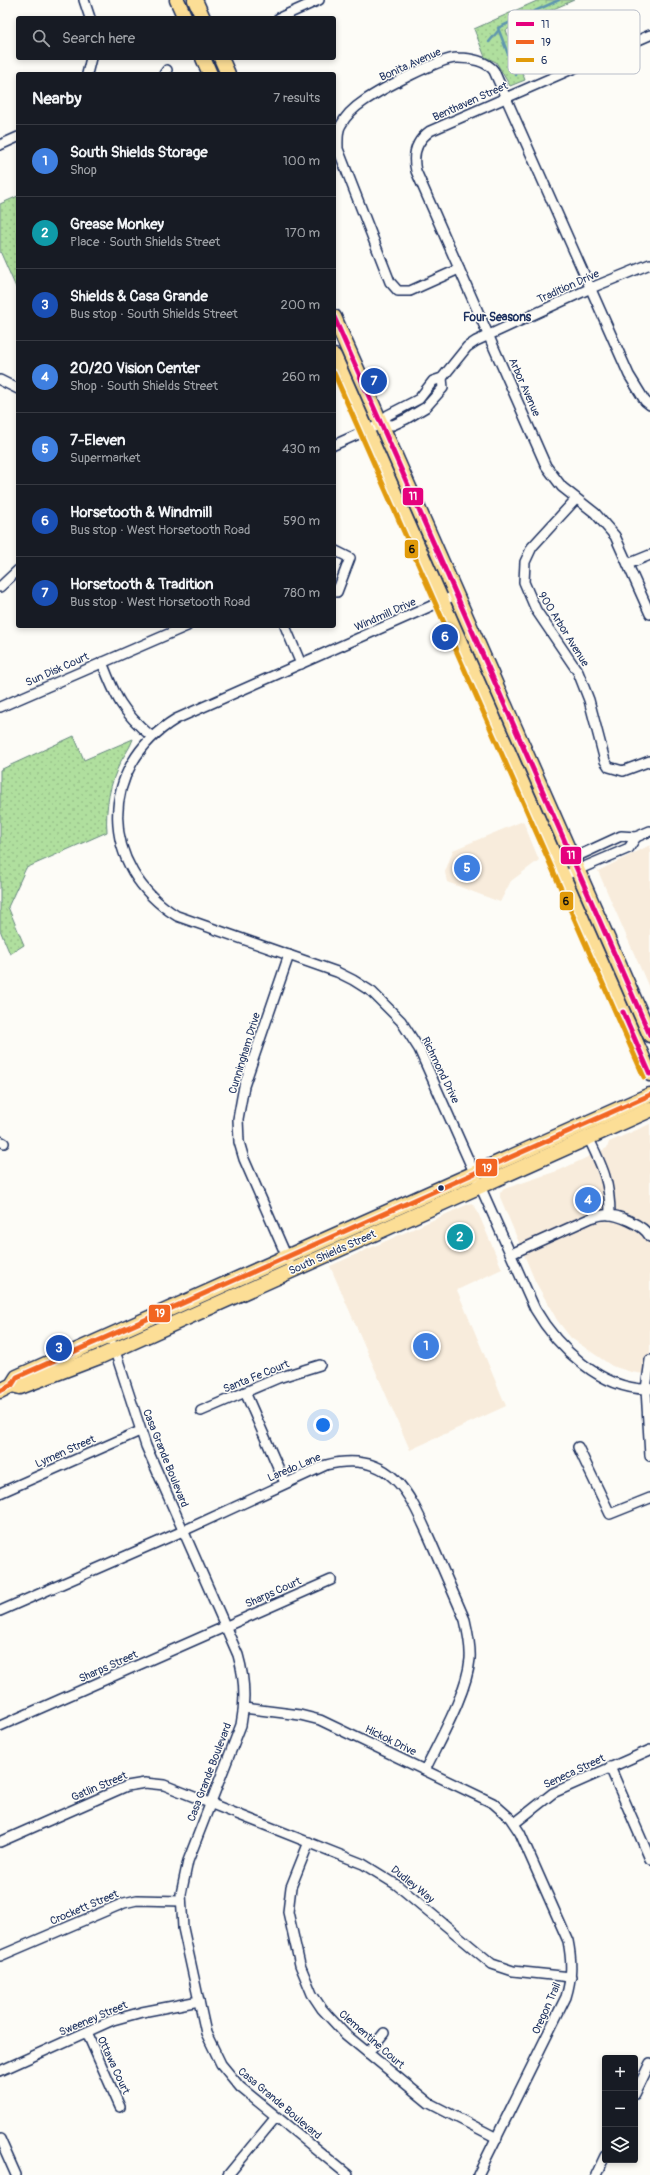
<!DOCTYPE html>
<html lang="en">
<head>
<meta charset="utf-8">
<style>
	:root { --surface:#171b24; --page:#242831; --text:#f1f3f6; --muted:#9ea1a6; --line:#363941; --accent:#ea580c }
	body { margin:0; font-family:Pangolin,sans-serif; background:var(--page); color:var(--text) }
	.controls { position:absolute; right:12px; bottom:12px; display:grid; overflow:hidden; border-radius:4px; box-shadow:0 2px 6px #0003 }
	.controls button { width:36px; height:36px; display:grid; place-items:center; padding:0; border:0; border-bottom:1px solid var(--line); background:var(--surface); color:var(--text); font:20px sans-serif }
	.you { position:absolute; left:323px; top:1425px; width:14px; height:14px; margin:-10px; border:3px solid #fff; border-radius:50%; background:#1a73e8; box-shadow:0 0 0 6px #1a73e833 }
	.badge { display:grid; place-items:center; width:26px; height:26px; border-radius:50%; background:var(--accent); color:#fff; font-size:13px; font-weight:700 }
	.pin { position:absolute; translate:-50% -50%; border:2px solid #fff; box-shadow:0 1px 4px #0006 }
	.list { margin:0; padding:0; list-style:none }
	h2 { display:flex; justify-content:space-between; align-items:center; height:52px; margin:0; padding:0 16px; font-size:17px }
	h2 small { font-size:13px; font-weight:400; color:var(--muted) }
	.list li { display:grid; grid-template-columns:26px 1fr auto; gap:12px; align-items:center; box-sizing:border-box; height:72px; padding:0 16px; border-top:1px solid var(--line) }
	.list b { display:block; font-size:15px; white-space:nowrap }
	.list p { margin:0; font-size:13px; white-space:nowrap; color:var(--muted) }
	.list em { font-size:13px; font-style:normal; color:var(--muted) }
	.icon { flex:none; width:22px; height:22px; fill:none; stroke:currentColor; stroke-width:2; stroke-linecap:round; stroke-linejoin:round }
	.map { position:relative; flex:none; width:650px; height:2175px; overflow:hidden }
	.search { position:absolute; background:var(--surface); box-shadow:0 2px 6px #0003; left:16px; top:16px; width:320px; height:44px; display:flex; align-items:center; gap:10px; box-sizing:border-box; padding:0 14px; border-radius:4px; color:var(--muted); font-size:15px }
	.panel { position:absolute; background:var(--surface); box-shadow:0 2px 6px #0003; left:16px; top:72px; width:320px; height:556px; border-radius:4px }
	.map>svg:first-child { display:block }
	.built { fill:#f8ecdc }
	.green { fill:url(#green-dots); stroke:#66877e }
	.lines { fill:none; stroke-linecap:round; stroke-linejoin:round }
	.stream { stroke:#5e96af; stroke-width:2.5 }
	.street-casing { stroke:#1b2f5e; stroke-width:12 }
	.primary-casing { stroke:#1b2f5e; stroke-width:17 }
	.street { stroke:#fdfcf7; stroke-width:9 }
	.primary { stroke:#fcde96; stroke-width:14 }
	.bus-1-casing { stroke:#fdfcf7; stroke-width:8 }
	.bus-2-casing { stroke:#fdfcf7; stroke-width:8 }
	.bus-3-casing { stroke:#fdfcf7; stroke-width:8 }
	.bus-1 { stroke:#e5007d; stroke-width:5 }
	.bus-2 { stroke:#f26522; stroke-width:5 }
	.bus-3 { stroke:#e19a09; stroke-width:5 }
	.bus-dot { fill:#1b2f5e; stroke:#fdfcf7; stroke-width:1.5 }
	.labels { text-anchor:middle; stroke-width:3; stroke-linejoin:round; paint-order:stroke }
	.street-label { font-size:11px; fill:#1b2f5e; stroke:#fdfcf7 }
	.neighbourhood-label { font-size:12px; font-weight:bold; fill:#1b2f5e; stroke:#fdfcf7 }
	.key { fill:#fdfcf7; stroke:#b9bec9; stroke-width:1 }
	.key-label { font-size:11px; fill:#1b2f5e }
	.line-badge { stroke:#fdfcf7; stroke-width:1.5 }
	.badge-label { font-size:11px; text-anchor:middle; font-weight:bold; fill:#fff }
	.pale-badge-label { font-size:11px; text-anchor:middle; font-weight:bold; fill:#111 }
</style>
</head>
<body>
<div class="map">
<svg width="650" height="2175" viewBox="0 0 650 2175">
	<defs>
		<pattern id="green-dots" width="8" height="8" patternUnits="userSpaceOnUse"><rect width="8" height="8" fill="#b0df9e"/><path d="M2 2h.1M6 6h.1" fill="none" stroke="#97c08a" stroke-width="1.8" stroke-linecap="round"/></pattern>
	</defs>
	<rect width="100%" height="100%" fill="#fdfcf7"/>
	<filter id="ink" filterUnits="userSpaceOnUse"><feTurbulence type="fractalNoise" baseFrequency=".025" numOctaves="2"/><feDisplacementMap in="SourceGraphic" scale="8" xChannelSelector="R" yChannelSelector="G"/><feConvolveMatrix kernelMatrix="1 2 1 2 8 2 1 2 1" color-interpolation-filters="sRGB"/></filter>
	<g filter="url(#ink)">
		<g class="built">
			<path d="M523,821l16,39 -28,21 -11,21 -53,-20 -2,-10 8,-22z"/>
			<path d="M650,845v145l-52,-119z"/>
			<path d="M650,1124v251l-19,-3 -19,-6 -41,-28 -14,-18 -22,-39 -35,-84v-4l4,-4 56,-19 47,-22 2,-6z"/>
			<path d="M471,1203l5,5 26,61 -45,21 49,116 -96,44 -80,-184z"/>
		</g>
		<g class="green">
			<path d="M539,0h35l-68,30 19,50 -15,6 -14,-24 -11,-5 -11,-28z"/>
			<path d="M18,196v96l-18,-41v-47z"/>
			<path d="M74,736l10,24 49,-21c-3,9 -8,15 -12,22 -11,21 -16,47 -14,71l-81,36 -18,39 16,38 -14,9 -10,-24v-160z"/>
		</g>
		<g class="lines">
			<g class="stream">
				<path d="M489,42l9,-11"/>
				<path d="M516,75l-18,-47 61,-28"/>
			</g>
			<defs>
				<g id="street">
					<path d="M84,0l6,18"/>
					<path d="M279,18l40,-18"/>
					<path d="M650,35l-220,96c-14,10 -18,23 -14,40l130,295 16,21 33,26 20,23 35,78"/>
					<path d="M87,74l4,-16"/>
					<path d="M164,74l3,-4"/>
					<path d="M0,145l18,-8"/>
					<path d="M459,269l-49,22h-12l-8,-9 -52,-133c0,-8 -1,-18 3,-24 5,-10 14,-18 23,-24 16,-11 77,-44 94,-43 12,0 29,3 36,13l135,304 16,26 5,4"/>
					<path d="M0,380l18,9"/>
					<path d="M381,424l7,-9 31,-16 14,-18 9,-3 25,-31 9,-6 115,-53 59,-24"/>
					<path d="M334,445l47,-21 12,1 13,-6 20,-12 17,-19 -1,-10"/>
					<path d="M576,499l-44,48 -7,15 -1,20 12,28 42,62 11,28 16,61 4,6 14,4 27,-10"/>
					<path d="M334,550l16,8 -13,34 -3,-2"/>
					<path d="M628,564l22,-9"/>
					<path d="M0,587l18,-17"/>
					<path d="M456,595l-280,124c-79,48 -77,149 1,197l160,56 16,8 19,12 29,29 18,28 116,260c22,38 67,82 115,80"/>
					<path d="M285,626l16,38"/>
					<path d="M102,662c13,34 20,50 49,74"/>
					<path d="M0,707l187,-81"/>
					<path d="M558,865l63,-29 15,1 14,-6"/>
					<path d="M563,876l66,-28 7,-11"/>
					<path d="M289,955l-45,131 -6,33 1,23 5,17 45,103"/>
					<path d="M589,1139c14,29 21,43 21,76"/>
					<path d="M0,1141l4,2"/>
					<path d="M511,1254l80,-36c4,-1 8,-3 12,-3 13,-2 41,10 47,22"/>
					<path d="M113,1345l33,101 92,209c7,24 8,45 3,70l-53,136 -7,33 2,34 23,105 15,31 19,23 108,88"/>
					<path d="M650,1360l-4,29 4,67"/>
					<path d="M245,1392l40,91"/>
					<path d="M201,1411l77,-33 42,-13"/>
					<path d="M578,1447l32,67 40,-16"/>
					<path d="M0,1493l140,-62"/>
					<path d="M0,1611l183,-80 143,-66c66,-16 84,29 106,79 11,25 22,51 33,76 3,13 6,26 5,39 -3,34 -30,80 -45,111"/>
					<path d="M244,1708l56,7 20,5 173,83 17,15 10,15 48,108c4,20 4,36 -2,56l-88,178"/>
					<path d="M0,1726l331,-146"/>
					<path d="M610,1767l40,92"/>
					<path d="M515,1823l38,-30 97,-43"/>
					<path d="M0,1842l127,-56 18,-3 19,2 199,79 34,21 95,79 21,7 58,6"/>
					<path d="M309,1842l-18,45 -3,25 12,53 12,29 10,15 23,25 84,69 68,35"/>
					<path d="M0,1956l124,-53 13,-3 44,1"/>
					<path d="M87,2033l33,74"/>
					<path d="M368,2053l16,-20"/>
					<path d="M0,2071l113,-51 29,-8 57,-11"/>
					<path d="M635,2094l15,-31"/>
					<path d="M0,2139l16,36"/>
					<path d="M228,2175l48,-58"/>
					<path d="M596,2175l9,-19"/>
				</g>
				<g id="primary">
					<path d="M177,0l8,18"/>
					<path d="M195,0l8,18"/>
					<path d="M203,58l7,16"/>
					<path d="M221,58l7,16"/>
					<path d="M334,317l316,718"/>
					<path d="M334,356l316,718"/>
					<path d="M12,1385l8,2 79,-30 551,-247"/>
					<path d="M0,1391l12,-6 5,-8 633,-282"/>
				</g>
			</defs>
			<use href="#street" class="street-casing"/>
			<use href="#primary" class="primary-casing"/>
			<use href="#street" class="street"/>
			<use href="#primary" class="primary"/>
			<defs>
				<g id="bus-1">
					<path d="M334,317l316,718"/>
					<path d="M623,1012l27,62"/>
				</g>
				<path id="bus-2" d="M0,1391l12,-6 5,-8 633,-282"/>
				<path id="bus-3" d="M334,373l310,704"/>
			</defs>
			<use href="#bus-1" class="bus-1-casing"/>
			<use href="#bus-2" class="bus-2-casing"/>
			<use href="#bus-3" class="bus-3-casing"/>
			<use href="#bus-1" class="bus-1"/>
			<use href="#bus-2" class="bus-2"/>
			<use href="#bus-3" class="bus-3"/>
		</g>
	</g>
	<circle class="bus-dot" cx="441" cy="1188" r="3.5"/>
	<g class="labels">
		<g class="street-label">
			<text transform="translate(410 64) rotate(-24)" y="4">Bonita Avenue</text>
			<text transform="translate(470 101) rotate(-24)" y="4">Benthaven Street</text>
			<text transform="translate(568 286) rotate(-24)" y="4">Tradition Drive</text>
			<text transform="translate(525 387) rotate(66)" y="4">Arbor Avenue</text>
			<text transform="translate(385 614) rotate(-24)" y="4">Windmill Drive</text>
			<text transform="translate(564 629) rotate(58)" y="4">900 Arbor Avenue</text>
			<text transform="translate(57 669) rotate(-24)" y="4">Sun Disk Court</text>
			<text transform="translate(244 1053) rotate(-73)" y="4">Cunningham Drive</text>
			<text transform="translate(441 1070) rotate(64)" y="4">Richmond Drive</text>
			<text transform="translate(332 1252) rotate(-24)" y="4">South Shields Street</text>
			<text transform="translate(256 1376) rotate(-22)" y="4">Santa Fe Court</text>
			<text transform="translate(65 1451) rotate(-24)" y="4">Lymen Street</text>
			<text transform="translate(166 1458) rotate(68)" y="4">Casa Grande Boulevard</text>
			<text transform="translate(294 1467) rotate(-23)" y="4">Laredo Lane</text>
			<text transform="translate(273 1592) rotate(-24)" y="4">Sharps Court</text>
			<text transform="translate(108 1666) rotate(-24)" y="4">Sharps Street</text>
			<text transform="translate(391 1740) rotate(26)" y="4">Hickok Drive</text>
			<text transform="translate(574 1771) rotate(-25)" y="4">Seneca Street</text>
			<text transform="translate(209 1772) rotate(-69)" y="4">Casa Grande Boulevard</text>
			<text transform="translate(99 1786) rotate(-23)" y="4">Gatlin Street</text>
			<text transform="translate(413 1884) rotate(39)" y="4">Dudley Way</text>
			<text transform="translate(84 1907) rotate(-23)" y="4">Crockett Street</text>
			<text transform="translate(546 2008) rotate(-66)" y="4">Oregon Trail</text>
			<text transform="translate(93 2018) rotate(-23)" y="4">Sweeney Street</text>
			<text transform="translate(372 2039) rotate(41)" y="4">Clementine Court</text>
			<text transform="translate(114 2065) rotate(65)" y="4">Ottawa Court</text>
			<text transform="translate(280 2103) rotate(40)" y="4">Casa Grande Boulevard</text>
		</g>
		<g class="neighbourhood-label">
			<text x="497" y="321">Four Seasons</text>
		</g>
	</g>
	<rect x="508" y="10" width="132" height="64" rx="6" class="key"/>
	<rect x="516" y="22" width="18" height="4" fill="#e5007d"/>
	<rect x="516" y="40" width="18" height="4" fill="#f26522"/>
	<rect x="516" y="58" width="18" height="4" fill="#e19a09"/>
	<g class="key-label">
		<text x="541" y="28">11</text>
		<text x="541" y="46">19</text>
		<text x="541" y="64">6</text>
	</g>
	<g class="line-badge">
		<rect x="402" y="487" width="22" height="19" rx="4" fill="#e5007d"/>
		<rect x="404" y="539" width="15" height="20" rx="4" fill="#e19a09"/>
		<rect x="560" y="846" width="22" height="19" rx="4" fill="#e5007d"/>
		<rect x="559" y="891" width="15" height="20" rx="4" fill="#e19a09"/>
		<rect x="475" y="1158" width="23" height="19" rx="4" fill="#f26522"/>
		<rect x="148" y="1304" width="23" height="19" rx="4" fill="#f26522"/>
	</g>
	<g class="badge-label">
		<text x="413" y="500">11</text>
		<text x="571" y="859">11</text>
		<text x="487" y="1172">19</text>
		<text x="160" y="1317">19</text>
	</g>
	<g class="pale-badge-label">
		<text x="412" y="553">6</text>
		<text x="566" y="905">6</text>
	</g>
</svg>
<div class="controls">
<button>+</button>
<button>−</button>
<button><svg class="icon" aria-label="layers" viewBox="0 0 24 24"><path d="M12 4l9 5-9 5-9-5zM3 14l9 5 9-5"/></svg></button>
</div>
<div class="you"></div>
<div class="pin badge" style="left:426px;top:1346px;background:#3f7fe0">1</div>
<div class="pin badge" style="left:460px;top:1237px;background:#0f9aa8">2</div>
<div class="pin badge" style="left:59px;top:1348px;background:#1a4fb4">3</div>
<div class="pin badge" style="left:588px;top:1200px;background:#3f7fe0">4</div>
<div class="pin badge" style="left:467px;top:868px;background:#3f7fe0">5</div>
<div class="pin badge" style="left:445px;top:637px;background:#1a4fb4">6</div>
<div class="pin badge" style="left:374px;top:381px;background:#1a4fb4">7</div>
<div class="search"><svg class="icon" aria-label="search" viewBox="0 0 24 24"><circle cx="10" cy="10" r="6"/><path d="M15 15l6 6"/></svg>Search here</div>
<section class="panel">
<h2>Nearby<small>7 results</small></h2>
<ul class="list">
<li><span class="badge" style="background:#3f7fe0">1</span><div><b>South Shields Storage</b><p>Shop</p></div><em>100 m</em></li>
<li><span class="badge" style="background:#0f9aa8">2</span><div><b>Grease Monkey</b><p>Place · South Shields Street</p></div><em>170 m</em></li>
<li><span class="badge" style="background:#1a4fb4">3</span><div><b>Shields &amp; Casa Grande</b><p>Bus stop · South Shields Street</p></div><em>200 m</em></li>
<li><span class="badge" style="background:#3f7fe0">4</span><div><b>20/20 Vision Center</b><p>Shop · South Shields Street</p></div><em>260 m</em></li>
<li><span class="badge" style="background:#3f7fe0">5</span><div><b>7-Eleven</b><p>Supermarket</p></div><em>430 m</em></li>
<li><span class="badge" style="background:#1a4fb4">6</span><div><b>Horsetooth &amp; Windmill</b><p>Bus stop · West Horsetooth Road</p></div><em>590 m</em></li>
<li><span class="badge" style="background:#1a4fb4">7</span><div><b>Horsetooth &amp; Tradition</b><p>Bus stop · West Horsetooth Road</p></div><em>780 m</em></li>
</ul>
</section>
</div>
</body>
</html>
